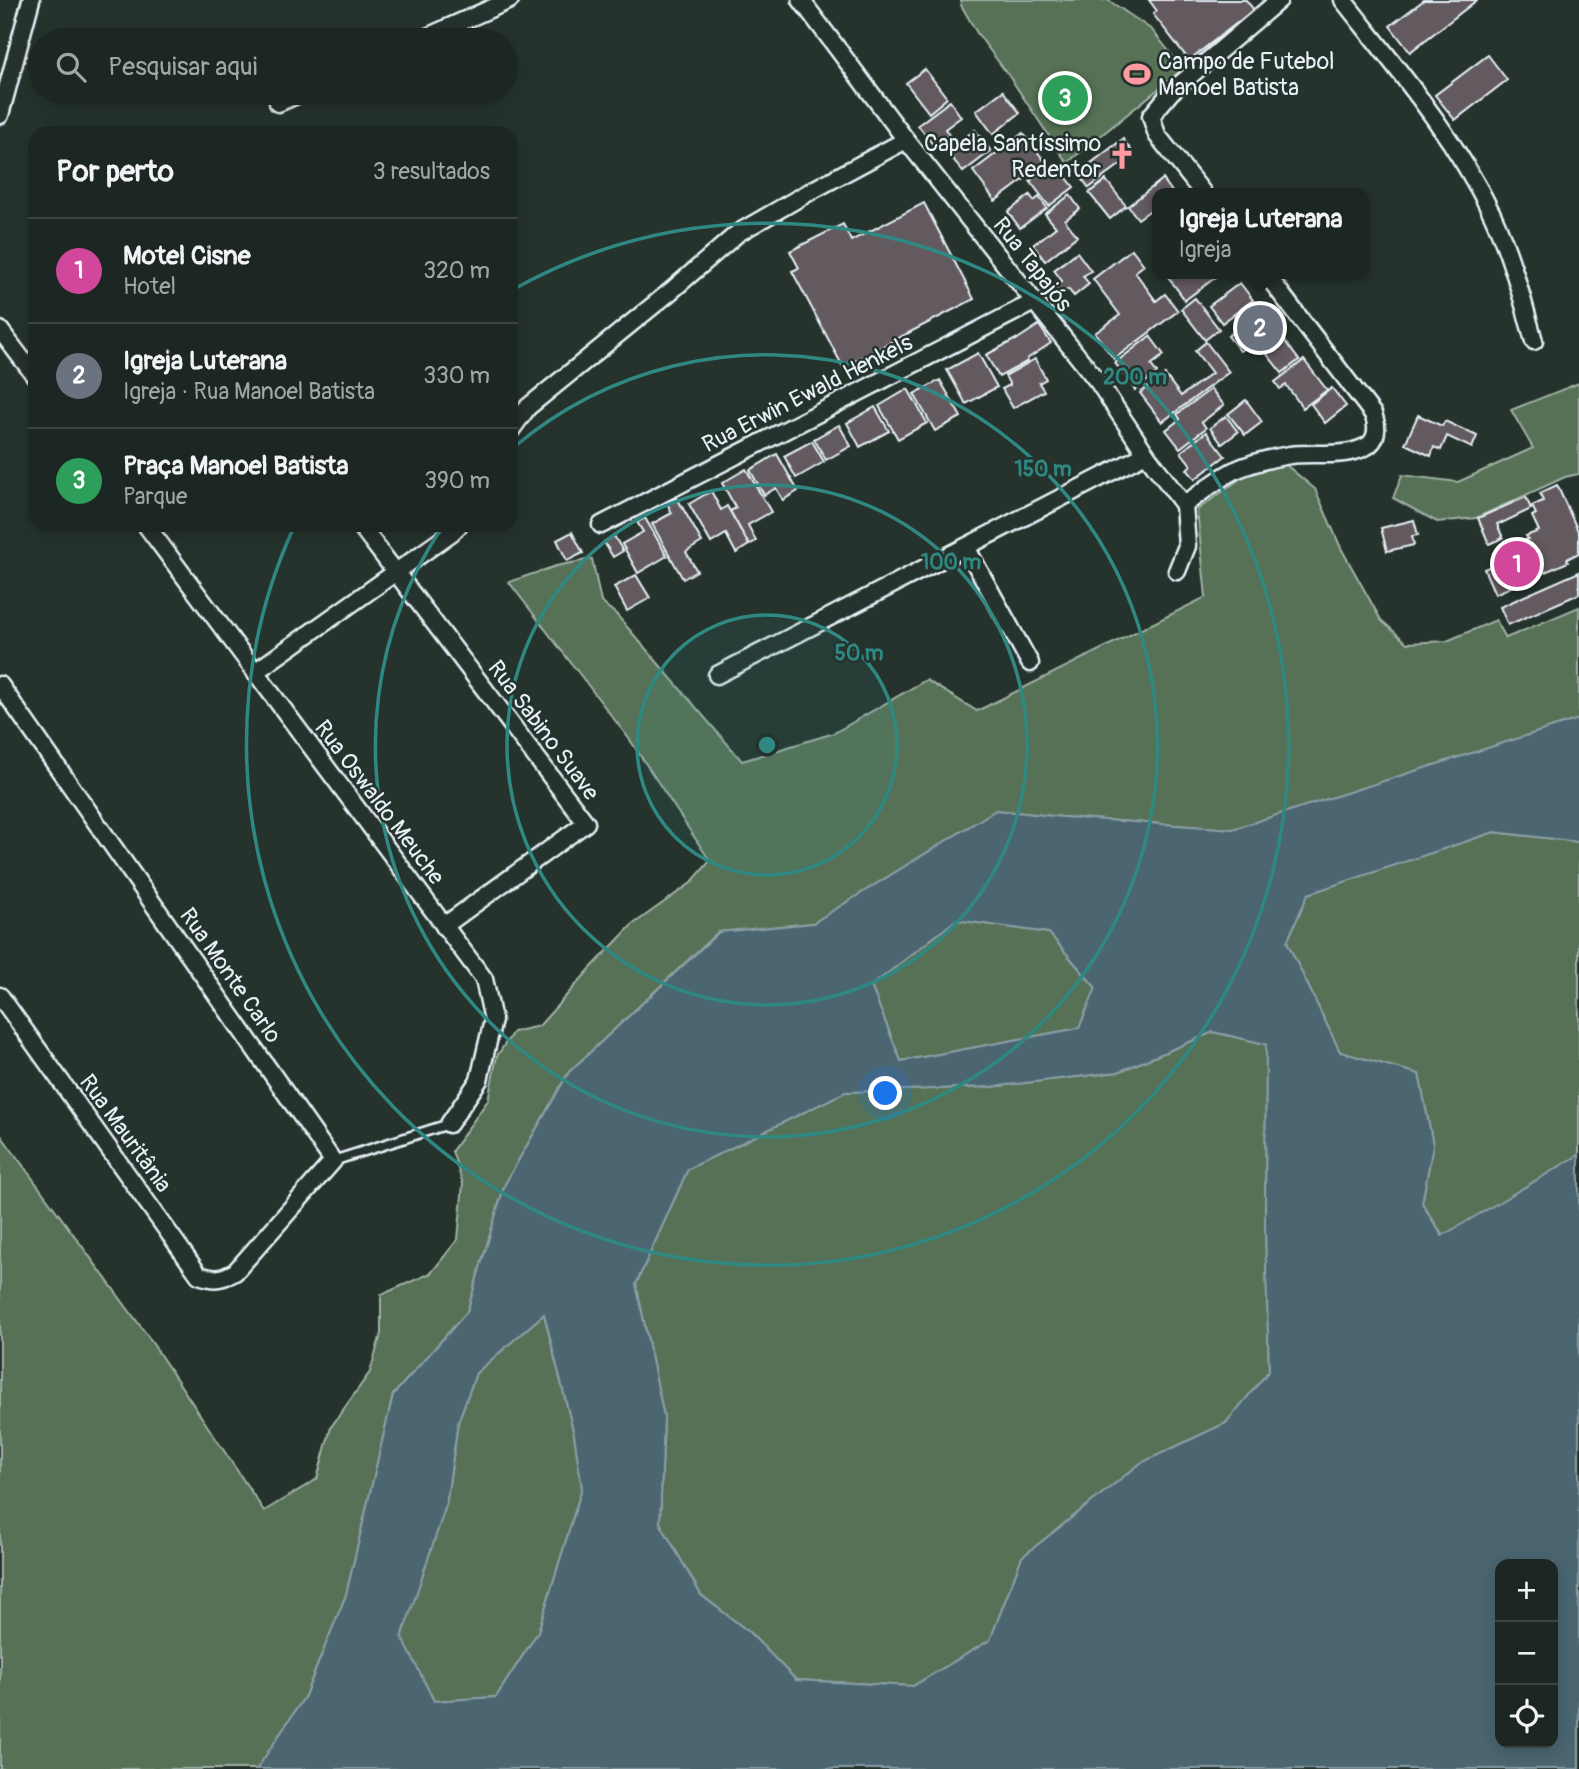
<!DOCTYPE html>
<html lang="pt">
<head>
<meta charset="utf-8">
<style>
	:root { --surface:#1c2622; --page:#29322f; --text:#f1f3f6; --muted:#a0a5a5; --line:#3a4340; --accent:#ff9aa2 }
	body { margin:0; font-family:Pangolin,sans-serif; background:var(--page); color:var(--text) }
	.controls { position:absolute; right:21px; bottom:21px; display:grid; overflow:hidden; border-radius:14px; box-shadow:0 4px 18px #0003 }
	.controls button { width:63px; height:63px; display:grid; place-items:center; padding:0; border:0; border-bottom:2px solid var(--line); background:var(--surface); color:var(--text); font:35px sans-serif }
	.you { position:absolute; left:886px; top:1094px; width:24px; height:24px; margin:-18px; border:5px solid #fff; border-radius:50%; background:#1a73e8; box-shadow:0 0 0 10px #1a73e833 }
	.badge { display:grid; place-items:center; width:46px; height:46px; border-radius:50%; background:var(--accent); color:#fff; font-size:23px; font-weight:700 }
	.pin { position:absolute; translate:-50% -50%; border:4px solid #fff; box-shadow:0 2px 7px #0006 }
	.popup { position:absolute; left:1152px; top:188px; width:217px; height:91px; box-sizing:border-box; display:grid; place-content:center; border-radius:14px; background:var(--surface); filter:drop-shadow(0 2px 5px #0005); font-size:23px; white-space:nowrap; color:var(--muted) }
	.popup b { font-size:26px; color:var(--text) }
	.popup::after { content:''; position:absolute; left:50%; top:100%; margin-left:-14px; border:14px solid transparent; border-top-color:var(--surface) }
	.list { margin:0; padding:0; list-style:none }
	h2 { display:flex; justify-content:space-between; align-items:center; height:91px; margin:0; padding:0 28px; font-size:30px }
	h2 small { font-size:23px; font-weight:400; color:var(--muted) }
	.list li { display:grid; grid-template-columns:46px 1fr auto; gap:21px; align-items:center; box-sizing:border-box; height:105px; padding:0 28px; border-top:2px solid var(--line) }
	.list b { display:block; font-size:26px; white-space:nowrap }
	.list p { margin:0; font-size:23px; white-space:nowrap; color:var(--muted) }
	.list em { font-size:23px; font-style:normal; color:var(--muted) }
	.icon { flex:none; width:38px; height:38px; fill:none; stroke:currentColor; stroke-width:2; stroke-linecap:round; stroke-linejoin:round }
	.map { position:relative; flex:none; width:1579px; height:1769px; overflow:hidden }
	.search { position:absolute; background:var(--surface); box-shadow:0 4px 18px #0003; left:28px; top:28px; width:490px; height:77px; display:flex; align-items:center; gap:18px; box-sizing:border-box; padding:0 24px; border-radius:38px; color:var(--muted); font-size:26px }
	.panel { position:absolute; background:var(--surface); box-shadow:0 4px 18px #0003; left:28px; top:126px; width:490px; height:406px; border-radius:21px }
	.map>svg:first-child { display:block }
	.green { fill:#577156; stroke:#a0b1a7; stroke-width:2 }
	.water { fill:#4b6671; stroke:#8a9ea7; stroke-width:2; fill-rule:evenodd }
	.building { fill:#635a60; stroke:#e8f1f8; stroke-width:2 }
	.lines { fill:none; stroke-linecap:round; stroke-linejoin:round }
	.lane-casing { stroke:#e8f1f8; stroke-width:13 }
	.street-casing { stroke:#e8f1f8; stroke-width:21 }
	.lane { stroke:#26332d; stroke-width:8 }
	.street { stroke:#26332d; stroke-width:16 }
	.ring { fill:none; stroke:#308883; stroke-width:3.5 }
	.labels { text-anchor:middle; stroke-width:5; stroke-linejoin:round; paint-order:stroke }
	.poi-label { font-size:23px; fill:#e8f1f8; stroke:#26332d; text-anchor:start }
	.street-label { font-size:23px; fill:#e8f1f8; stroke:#26332d }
	.centre { fill:#308883; stroke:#26332d; stroke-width:3.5 }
	.ring-label { font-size:21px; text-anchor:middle; font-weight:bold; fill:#308883; stroke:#26332d; stroke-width:5; stroke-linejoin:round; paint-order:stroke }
</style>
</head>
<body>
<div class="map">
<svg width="1579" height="1769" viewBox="0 0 1579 1769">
	<rect width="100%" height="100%" fill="#26332d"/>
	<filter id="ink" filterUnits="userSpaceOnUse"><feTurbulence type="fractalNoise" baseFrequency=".0143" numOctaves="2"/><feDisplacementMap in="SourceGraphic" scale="14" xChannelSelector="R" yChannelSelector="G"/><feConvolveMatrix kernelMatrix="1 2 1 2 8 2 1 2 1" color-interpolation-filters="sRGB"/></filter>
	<g filter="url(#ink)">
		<g class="green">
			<path d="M961,0h147l44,30 31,39 -116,94 -58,-87 -32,-43 -16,-28z"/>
			<path d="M1579,383v91l-14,3 -89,41 -39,4 -44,-24 9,-23 56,7 75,-34 -22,-38z"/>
			<path d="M1285,464l30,25 26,59 40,72 26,23 40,-2 49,-21 10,18 73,-31v112l-346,110 -171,-12 -66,-7 -183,113 -95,9 -149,140 -64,112 -38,128 -74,83 -47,200 -41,101 -48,73h-257v-635l147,201 117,176 53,-32 14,-52 39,-55 11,-38v-39l50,-22 27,-34 5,-55 -11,-33 36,-51 9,-44 16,-24 26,-6 52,-58 41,-43 59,-42 19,-22 -80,-121 -121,-158 47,-16 36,-7 9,43 15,12 126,147 92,-28 92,-53 51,31 229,-114 -9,-87 61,-44z"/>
			<path d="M1494,832l85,10v313l-136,81 -21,-33 11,-58 -14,-71 -79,-22 -53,-110 20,-48z"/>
			<path d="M956,920l93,13 47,55 -17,40 -178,33 -30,-75z"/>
			<path d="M1213,1032l53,12 -1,181 4,146 -43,52 -85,40 -119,94 -32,83 -77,46 -117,-6 -47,-48 -48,-37 -41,-72 4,-106 -28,-133 52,-115 157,-77 146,-5 127,-15z"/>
			<path d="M544,1314l30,120 8,54 -44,144 -42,65 -62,4 -33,-64 45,-132 12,-83 18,-49z"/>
		</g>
		<path class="water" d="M1579,719v123l-85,-10 -186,62 -21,48 53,110 79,22 14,71 -11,58 20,33 137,-81v614h-1322l48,-73 41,-101 47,-200 74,-83 38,-128 64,-112 150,-140 94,-9 183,-113 66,7 171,12zM956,920l93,13 47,55 -17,40 -178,33 -30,-75zM1213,1032l53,12 -1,181 4,146 -43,52 -85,40 -119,94 -32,83 -77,46 -117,-6 -47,-48 -48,-37 -41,-72 4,-106 -28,-133 52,-115 157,-77 146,-5 127,-15zM544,1314l30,120 8,54 -44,144 -42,65 -62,4 -32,-64 44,-132 12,-83 18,-49zM1500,1564h53v179h-53z"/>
		<g class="building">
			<path d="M1149,0h97l8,10 -65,50 -36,-46 4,-3z"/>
			<path d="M1424,0h53l-67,52 -20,-26z"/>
			<path d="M1488,55l19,25 -52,40 -20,-25z"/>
			<path d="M925,69l22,29 -18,15 -23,-30z"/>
			<path d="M1003,91l17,22 -27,21 -17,-23z"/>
			<path d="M950,101l11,16 -16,12 4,6 -15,11 -16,-21z"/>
			<path d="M975,130l16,21 -28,21 -16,-21z"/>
			<path d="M1023,133l23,30 -51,38 -22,-30z"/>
			<path d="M1123,139l11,15 -45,34 -11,-15z"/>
			<path d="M1055,163l19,24 -25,19 -19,-25z"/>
			<path d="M1163,179l10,14h-16v22l-5,-6 -14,10 -10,-13z"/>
			<path d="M1106,180l20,26 -16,13 -21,-26z"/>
			<path d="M1030,195l4,6 5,-4 8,11 -27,20 -12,-16z"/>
			<path d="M1070,195l10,14 -15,11 12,16 -32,25 -12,-16 23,-18 -11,-13z"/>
			<path d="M924,203l50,96 -131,68 -51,-96 7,-3 -9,-17 53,-27 8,17z"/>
			<path d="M1132,249l12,16 -9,7 21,29 9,-7 13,17 -64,48 -19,-26 25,-18 -27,-36z"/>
			<path d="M1077,252l14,19 -8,5 6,8 -15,12 -6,-7 -9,7 -6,-8 9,-7 -8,-11z"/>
			<path d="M1166,274h48l2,3 -31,23z"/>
			<path d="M1240,283l13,17 -31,23 -13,-17z"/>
			<path d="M1195,298l24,31 -14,11 -24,-31z"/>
			<path d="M1257,314l18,23 -13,11 -6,-8 -16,11 -12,-15z"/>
			<path d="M1039,325l12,18 -24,16 1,2 -29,16 -13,-22 30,-16v1z"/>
			<path d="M1150,336l14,19 -13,10 6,8 -22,17 -20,-27z"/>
			<path d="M1283,339l16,21 -17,13 -16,-20z"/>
			<path d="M1206,342l23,30 -67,50 -22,-29 25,-18 16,21 31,-23 -17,-22z"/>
			<path d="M978,353l19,34 -31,17 -19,-34z"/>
			<path d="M1035,359l11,20 -7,4 5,8 -31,17 -11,-19 8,-4 -5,-9z"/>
			<path d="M1304,360l23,30 -24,18 -17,-23 -6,4 -5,-7z"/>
			<path d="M940,380l21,37 -26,14 -21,-37z"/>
			<path d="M1332,388l14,18 -21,17 -14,-19z"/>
			<path d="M908,389l19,34 -29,16 -19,-33z"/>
			<path d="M1211,389l13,16 -22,17 4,6 -26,20 -14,-18 14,-11 -3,-5z"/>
			<path d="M1246,400l16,22 -17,13 -17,-21z"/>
			<path d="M875,407l14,24 -29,16 -13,-24z"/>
			<path d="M1418,415l24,11 3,-5 32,15 -5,12 -25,-12 -6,14 -7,-3 -3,9 -26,-12z"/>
			<path d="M1226,416l12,16 -16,12 -12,-16z"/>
			<path d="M839,425l12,21 -25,14 -12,-21z"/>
			<path d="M1206,432l19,24 -30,23 -8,-10 4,-4 -10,-13z"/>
			<path d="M812,441l12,21 -28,16 -12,-22z"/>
			<path d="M777,454l21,37 -15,9 -7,-12 -12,7 -14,-25z"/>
			<path d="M746,469l25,43 -23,13 8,16 -7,4 -19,-34 6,-3 -14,-25z"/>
			<path d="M1557,485l22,48v20l-12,6 1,3 -73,32 -11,-25 14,-6 -4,-8 34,-16 -2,-3 13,-5 -7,-15 4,-2 -4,-8 11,-5 -3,-8z"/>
			<path d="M711,491l10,19 6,-4 22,39 -13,8 -10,-19 -15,9 -22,-39z"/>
			<path d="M1526,497l5,12 -29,14v-1l-5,2 6,14 -14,6 -11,-26z"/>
			<path d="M677,498l25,44 -16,10 11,19 -14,8 -31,-55 20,-11 -5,-10z"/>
			<path d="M645,518l22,38 -29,17 -16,-29 21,-12 -6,-10z"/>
			<path d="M1414,520l4,15 -6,1 2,9 -27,6 -6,-23z"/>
			<path d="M572,532l11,21 -16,8 -10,-21z"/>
			<path d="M614,536l9,15 -10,6 -9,-15z"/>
			<path d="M1579,572v22l-71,31 -8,-18z"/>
			<path d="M636,575l14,23 -23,13 -13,-24z"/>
		</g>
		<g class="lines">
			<defs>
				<path id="lane" d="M333,1161l116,-37"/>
				<g id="street">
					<path d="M801,0l105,140 193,243 47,71 38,51 3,41 -10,25"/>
					<path d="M1343,0c55,70 110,134 149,214 19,41 30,84 42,127"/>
					<path d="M420,40l90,-40"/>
					<path d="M278,103l23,-10"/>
					<path d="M0,115l31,-115"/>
					<path d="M1203,193l-46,-58 -6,-19 20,-24 108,-92"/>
					<path d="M0,330l35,46"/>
					<path d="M511,430l17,-23 143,-116 67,-58 73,-42 95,-51"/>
					<path d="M1184,505c16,-11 32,-25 49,-34 18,-8 38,-13 57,-16 24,-3 53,3 75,-8 13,-6 13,-21 8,-33l-107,-140"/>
					<path d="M146,525l338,454 9,41 -14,60 -30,44"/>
					<path d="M360,525l226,298 -142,103"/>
					<path d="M601,525l433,-223"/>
					<path d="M966,547l64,116"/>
					<path d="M255,672l196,-139 8,-8"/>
					<path d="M717,675l429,-221"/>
					<path d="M0,685l333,476 -98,111c-15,8 -20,8 -36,3l-199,-279"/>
				</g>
			</defs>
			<use href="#lane" class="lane-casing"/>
			<use href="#street" class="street-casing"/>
			<use href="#lane" class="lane"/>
			<use href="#street" class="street"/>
		</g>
	</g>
	<circle cx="767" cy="745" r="130" fill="#308883" fill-opacity=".12"/>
	<g class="ring">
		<circle cx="767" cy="745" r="130"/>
		<circle cx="767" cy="745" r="260"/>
		<path d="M513 448A391 391 0 1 1 443 526"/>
		<path d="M514 289A521 521 0 1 1 293 529"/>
	</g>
	<defs>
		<symbol id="stadium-bare" viewBox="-9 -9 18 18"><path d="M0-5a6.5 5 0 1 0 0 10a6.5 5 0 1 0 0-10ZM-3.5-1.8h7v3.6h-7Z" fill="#ff9aa2" stroke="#26332d" stroke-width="2.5" paint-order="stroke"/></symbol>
		<symbol id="church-bare" viewBox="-9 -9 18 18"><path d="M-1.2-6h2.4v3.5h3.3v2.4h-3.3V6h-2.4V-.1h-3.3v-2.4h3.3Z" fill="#ff9aa2" stroke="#26332d" stroke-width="2.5" paint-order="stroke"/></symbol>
	</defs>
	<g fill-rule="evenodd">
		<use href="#stadium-bare" x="1118" y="55" width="38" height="38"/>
		<use href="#church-bare" x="1103" y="137" width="38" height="38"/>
	</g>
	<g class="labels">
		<g class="poi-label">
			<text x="1158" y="69">Campo de Futebol<tspan x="1158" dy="26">Manoel Batista</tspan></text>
			<text x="1101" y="151" text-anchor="end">Capela Santíssimo<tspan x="1101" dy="26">Redentor</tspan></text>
		</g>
		<g class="street-label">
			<text transform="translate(1033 264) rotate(52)" y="8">Rua Tapajós</text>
			<text transform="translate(807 393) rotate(-27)" y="8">Rua Erwin Ewald Henkels</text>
			<text transform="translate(544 730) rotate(53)" y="8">Rua Sabino Suave</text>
			<text transform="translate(380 802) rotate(53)" y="8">Rua Oswaldo Meuche</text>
			<text transform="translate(231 975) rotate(55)" y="8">Rua Monte Carlo</text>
			<text transform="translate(126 1133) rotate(54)" y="8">Rua Mauritânia</text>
		</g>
	</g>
	<circle cx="767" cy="745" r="10" class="centre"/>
	<g class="ring-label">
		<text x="1135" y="384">200 m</text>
		<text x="1043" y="476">150 m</text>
		<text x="951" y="569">100 m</text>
		<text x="859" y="660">50 m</text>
	</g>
</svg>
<div class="controls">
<button>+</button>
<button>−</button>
<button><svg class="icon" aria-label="locate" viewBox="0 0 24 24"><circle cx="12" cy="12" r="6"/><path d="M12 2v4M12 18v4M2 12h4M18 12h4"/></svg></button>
</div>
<div class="you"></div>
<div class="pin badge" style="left:1517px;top:564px;background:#d1479c">1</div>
<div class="pin badge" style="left:1260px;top:328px;background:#6b7280">2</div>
<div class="popup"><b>Igreja Luterana</b>Igreja</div>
<div class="pin badge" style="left:1065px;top:98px;background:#2e9e5b">3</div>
<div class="search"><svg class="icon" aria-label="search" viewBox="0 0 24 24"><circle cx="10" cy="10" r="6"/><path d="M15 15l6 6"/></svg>Pesquisar aqui</div>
<section class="panel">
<h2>Por perto<small>3 resultados</small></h2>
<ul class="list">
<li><span class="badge" style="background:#d1479c">1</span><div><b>Motel Cisne</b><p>Hotel</p></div><em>320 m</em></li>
<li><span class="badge" style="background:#6b7280">2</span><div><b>Igreja Luterana</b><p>Igreja · Rua Manoel Batista</p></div><em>330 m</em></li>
<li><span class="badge" style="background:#2e9e5b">3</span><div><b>Praça Manoel Batista</b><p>Parque</p></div><em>390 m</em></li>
</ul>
</section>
</div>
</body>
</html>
